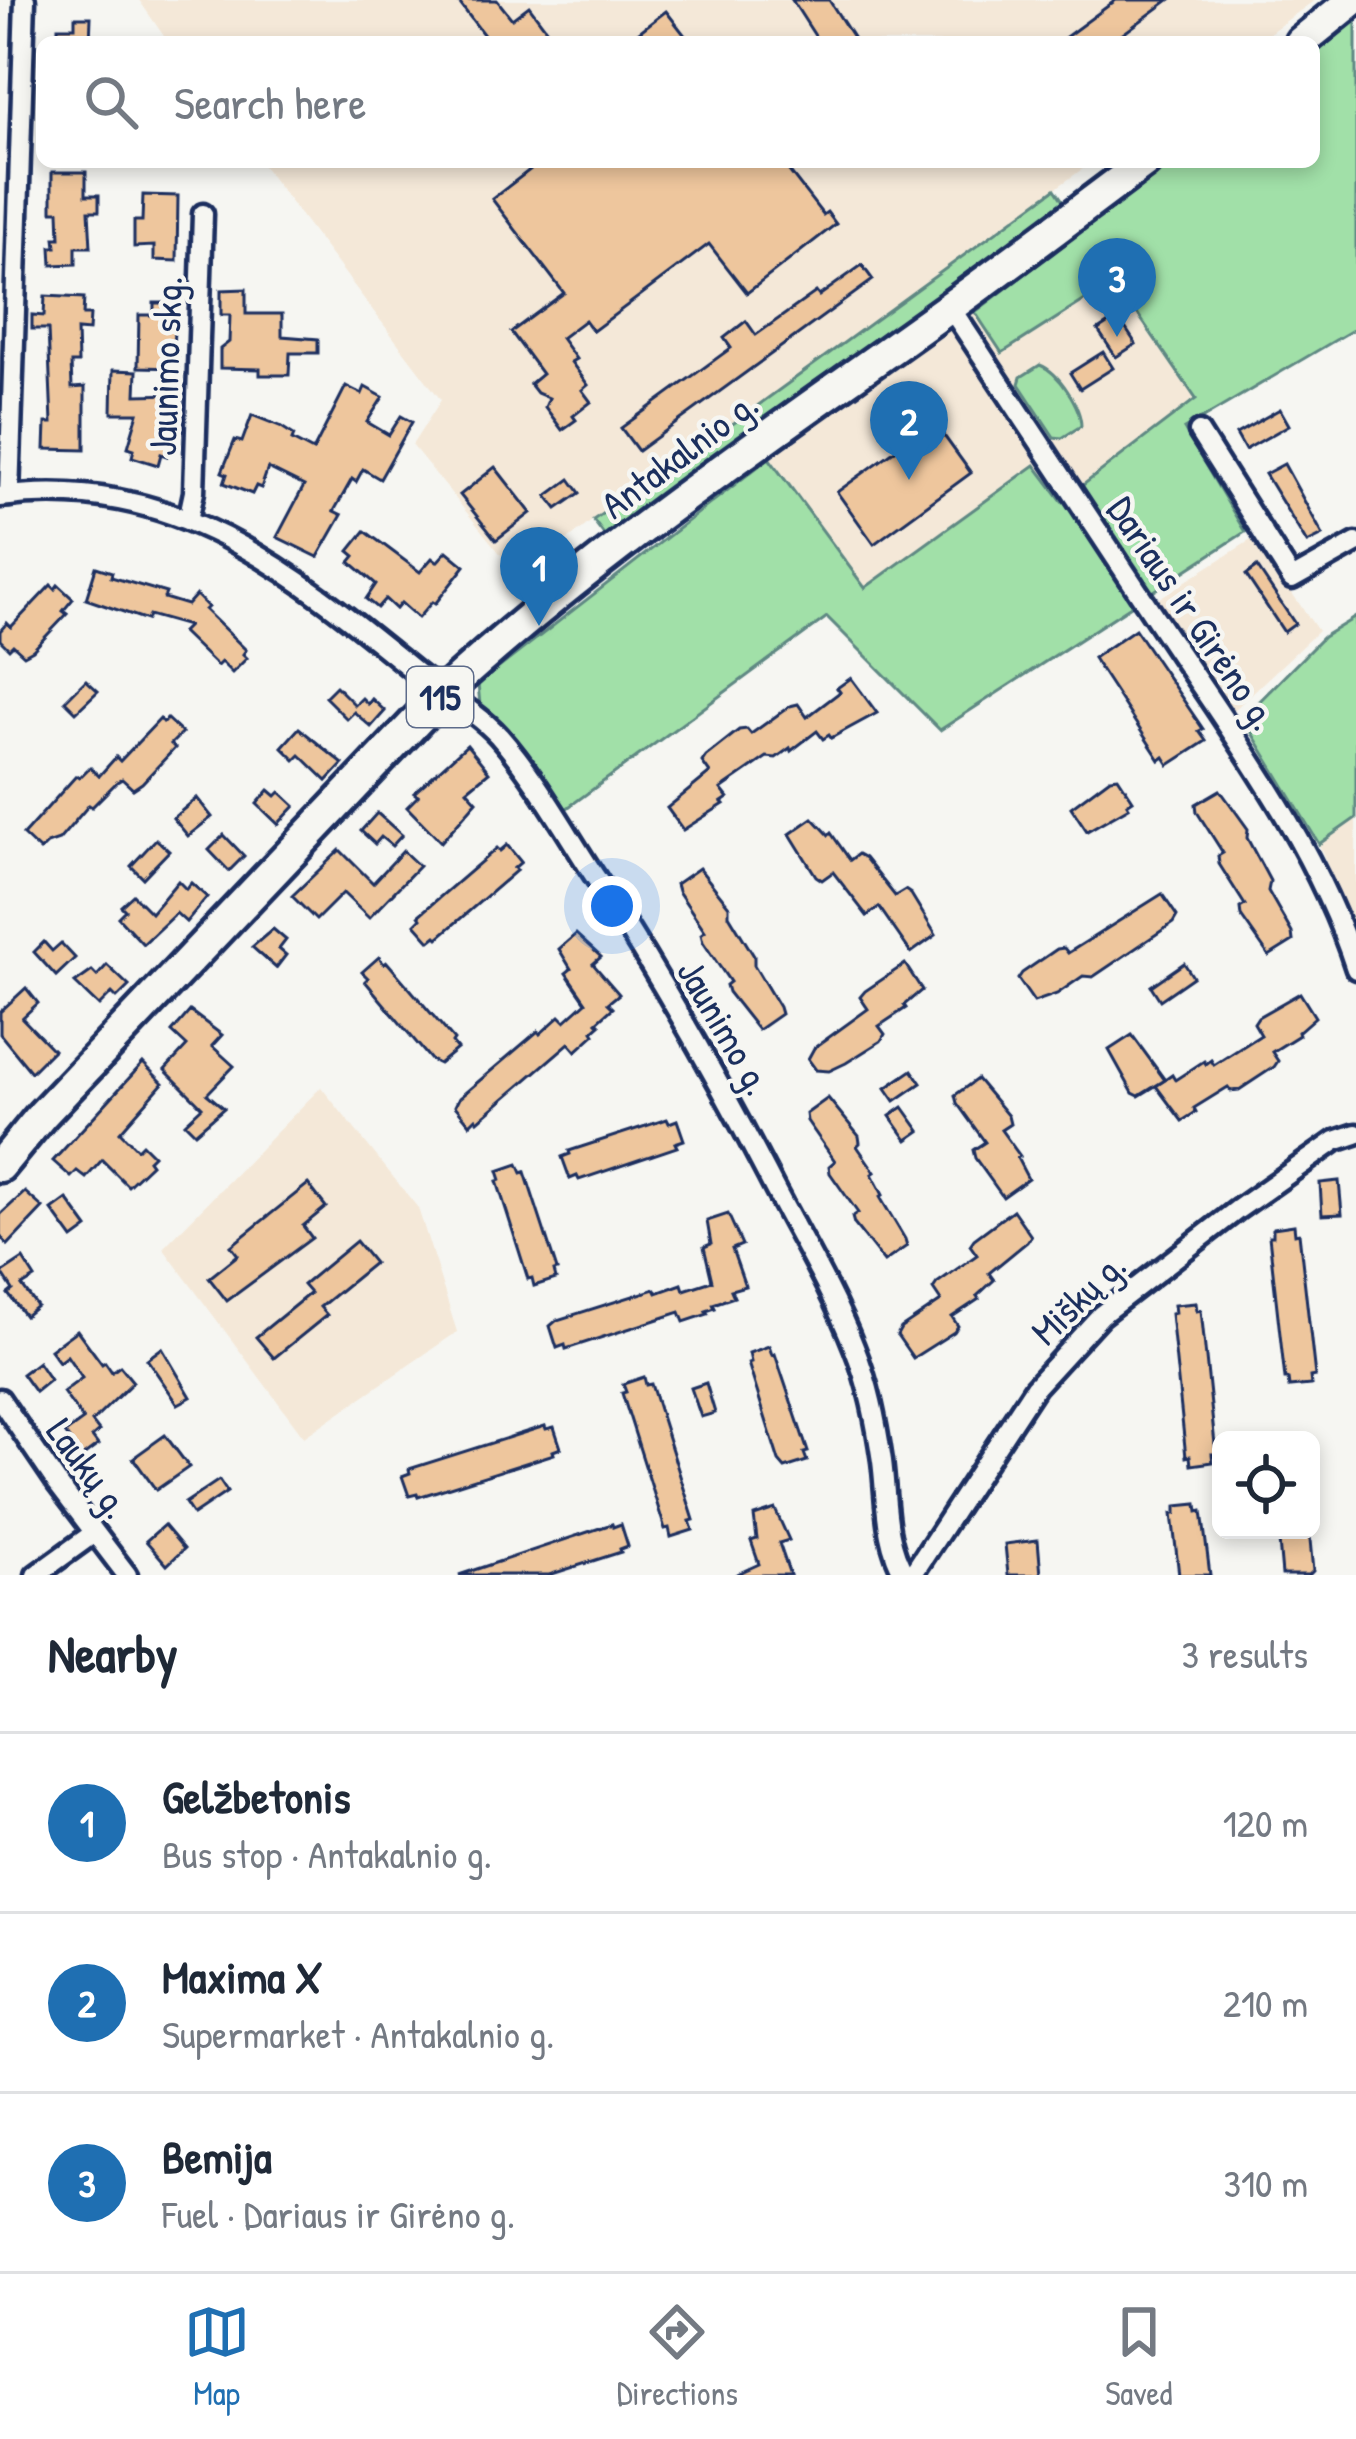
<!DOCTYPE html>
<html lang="en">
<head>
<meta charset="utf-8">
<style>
	:root { --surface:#fff; --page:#f2f2f3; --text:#1f2937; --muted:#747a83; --line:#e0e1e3; --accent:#1f6fb2 }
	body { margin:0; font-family:"Patrick Hand",sans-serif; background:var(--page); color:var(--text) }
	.controls { position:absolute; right:36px; bottom:36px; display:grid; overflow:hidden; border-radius:18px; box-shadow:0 6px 18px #0003 }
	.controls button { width:108px; height:108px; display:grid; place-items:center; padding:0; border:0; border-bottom:3px solid var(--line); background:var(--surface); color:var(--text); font:60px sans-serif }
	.you { position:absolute; left:612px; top:906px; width:42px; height:42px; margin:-30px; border:9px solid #fff; border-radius:50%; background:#1a73e8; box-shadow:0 0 0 18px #1a73e833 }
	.badge { display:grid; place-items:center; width:78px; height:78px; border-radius:50%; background:var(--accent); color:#fff; font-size:39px; font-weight:700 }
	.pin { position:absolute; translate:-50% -99px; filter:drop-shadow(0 3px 6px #0008) }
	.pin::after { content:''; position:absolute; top:63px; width:42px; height:36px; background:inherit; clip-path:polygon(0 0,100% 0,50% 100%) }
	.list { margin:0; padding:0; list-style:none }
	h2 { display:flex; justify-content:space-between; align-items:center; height:156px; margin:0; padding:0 48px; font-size:51px }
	h2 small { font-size:39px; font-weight:400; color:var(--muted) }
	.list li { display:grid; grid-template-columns:78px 1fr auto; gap:36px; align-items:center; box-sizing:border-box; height:180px; padding:0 48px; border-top:3px solid var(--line) }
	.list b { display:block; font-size:45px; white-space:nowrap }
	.list p { margin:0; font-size:39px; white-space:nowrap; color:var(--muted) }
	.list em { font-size:39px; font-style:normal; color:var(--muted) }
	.icon { flex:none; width:66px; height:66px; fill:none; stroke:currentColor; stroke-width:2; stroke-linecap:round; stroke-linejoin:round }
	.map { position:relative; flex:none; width:1356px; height:1575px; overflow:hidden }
	.search { position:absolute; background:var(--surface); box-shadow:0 6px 18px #0003; left:36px; right:36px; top:36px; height:132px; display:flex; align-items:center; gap:30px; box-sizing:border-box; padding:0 42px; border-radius:18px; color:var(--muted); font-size:45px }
	.sheet { height:696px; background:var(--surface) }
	nav { display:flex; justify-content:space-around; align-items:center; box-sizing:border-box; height:168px; border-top:3px solid var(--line); background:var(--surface); font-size:33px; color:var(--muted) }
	nav a { display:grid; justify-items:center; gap:6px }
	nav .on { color:var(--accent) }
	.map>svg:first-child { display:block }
	.built { fill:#f4e8d8 }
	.green { fill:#a1e0a8; stroke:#5e8883; stroke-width:3 }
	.building { fill:#eec69d; stroke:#1b2f5e; stroke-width:3 }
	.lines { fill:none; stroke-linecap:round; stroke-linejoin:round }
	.minor-casing { stroke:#1b2f5e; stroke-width:27 }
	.primary-casing { stroke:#1b2f5e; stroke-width:39 }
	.minor { stroke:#f6f6f2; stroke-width:18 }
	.primary { stroke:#f6f6f2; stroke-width:30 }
	.labels { text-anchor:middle; stroke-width:9; stroke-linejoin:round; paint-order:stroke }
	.shield { fill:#f6f6f2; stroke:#5d6b8a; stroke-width:3 }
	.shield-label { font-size:36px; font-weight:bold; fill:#1b2f5e }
	.street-label { font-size:39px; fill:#1b2f5e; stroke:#f6f6f2 }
</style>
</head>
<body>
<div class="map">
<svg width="1356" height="1575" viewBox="0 0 1356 1575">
	<rect width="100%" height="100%" fill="#f6f6f2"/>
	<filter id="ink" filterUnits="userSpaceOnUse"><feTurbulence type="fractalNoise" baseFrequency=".00833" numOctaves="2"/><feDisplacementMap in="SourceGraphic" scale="24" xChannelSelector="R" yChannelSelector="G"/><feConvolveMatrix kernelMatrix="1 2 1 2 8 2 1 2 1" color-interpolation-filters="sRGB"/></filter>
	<g filter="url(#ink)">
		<g class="built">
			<path d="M139,0h1176l-58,42h-1089z"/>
			<path d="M260,162h832l-398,290 -101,68 -73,58 -108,-133 29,-45z"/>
			<path d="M1115,280l82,119 -136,103 -26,-37 -170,124 -96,-131 206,-146 27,41z"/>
			<path d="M1254,538l64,93 -87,82 -78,-111z"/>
			<path d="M1356,818v119l-37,-93z"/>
			<path d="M321,1087l97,121 39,124 -153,105 -141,-189z"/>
		</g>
		<g class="green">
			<path d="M1356,20v308l-172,101 61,103 -305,198 -113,-113 -261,192 -86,-104 -2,-21 291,-226 96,130 170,-123 27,36 134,-102 -81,-118 -113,72 -27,-41 198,-150h141v-108z"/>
			<path d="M1055,189l10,15 -457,336 -15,-20 101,-68z"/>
			<path d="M1040,365c19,7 41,42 41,61l-19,12 -8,-1 -35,-53 2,-7z"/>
			<path d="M1356,617v201l-37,26 -76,-126 80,-81z"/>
		</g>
		<g class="building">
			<path d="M457,0h40l15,19 17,-13 27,36h-67z"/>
			<path d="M792,0h37l27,42h-37z"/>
			<path d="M1116,0h53l-57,42h-53z"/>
			<path d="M666,11l24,31h-64z"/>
			<path d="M75,17h16l-1,25h-32v-15h17z"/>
			<path d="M540,162h242l41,53 4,-3 9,12 -89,69 -38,-49 -116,87 -8,-11 -24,18 15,21 -5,3 17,23 -6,5 9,12 -18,14 3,4 -14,10 -17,-23 4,-9 -12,-5 -7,-9 12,-10 -31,-42 53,-39 -72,-94z"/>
			<path d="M52,172h34v23h13v16h-10l2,36h-15v17l-24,1 -1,-18h5l-1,-9h5l-1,-27h-7z"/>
			<path d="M143,195l35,1 -1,65 -23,-1v-14l-20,1v-26h8z"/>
			<path d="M862,265l11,15 -235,171 -17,-23 110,-80 -7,-10 22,-17 10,14 60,-43 3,4z"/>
			<path d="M246,289v25h36v22l36,3v14h-28l-1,22h-29v-6l-40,-1v-19l9,-7 1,-27h-9v-25z"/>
			<path d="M45,296l39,2 -1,17h7l-1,16 -12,-1 1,33h-7l1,25 13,-1v63l-40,-1 1,-26h6l-4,-94h-16v-14l12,1z"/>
			<path d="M154,303h21l-2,49h5v16l-40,-1 1,-52h15z"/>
			<path d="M1118,317l18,27 -20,13 -18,-27z"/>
			<path d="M1103,352l10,16 -33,21 -10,-16z"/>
			<path d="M113,370l24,1 -1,24 42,-1 -6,46 -5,16 -6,-2 -3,11 -26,-8 2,-8 -6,-2 10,-34h-26z"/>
			<path d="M346,386l16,8 3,-7 18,10 -16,25 22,13 12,-19 11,6 -32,57 -17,-10 -7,13 -4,-3 -18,32 8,4 -24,42 -41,-20 27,-51 -36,-18 -7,20 -5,-2 -4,8 -28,-11 3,-9 -5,-2 13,-32 7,2 10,-27 28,11 14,9 -2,5 21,11z"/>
			<path d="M1280,409l9,16 -44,25 -9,-16z"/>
			<path d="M934,422l37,51 -97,71 -37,-52z"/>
			<path d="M1284,464l39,71 -16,8 -42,-69z"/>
			<path d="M495,467l36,46 -35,27 -36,-45z"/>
			<path d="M570,479l10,14 -23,16 -10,-13z"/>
			<path d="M365,531l55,41 12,-14 5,4 10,-11 18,15 -30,38 -3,-2 -14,16 -17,-15 -5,6 -11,-10 -8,9 -11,-9 10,-15 -26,-22 5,-6 -6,-5z"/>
			<path d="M96,567l16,5 -1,5 55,16 -2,5 23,7 9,-10 12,12 -3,3 41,40 -3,4 4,4 -15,15 -11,-11 -4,4 -35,-34 6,-6 -39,-11 -2,5 -61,-21z"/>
			<path d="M1257,567l38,57 -11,8 -38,-57z"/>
			<path d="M51,585l4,4 3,-4 15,14 -10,12 4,3 -34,36 -9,5 -11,-10 -4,4 -9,-9v-9l7,-8 4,4z"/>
			<path d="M1135,629l68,100 -4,2 7,10 -37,24 -5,-8 -4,3 -67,-102z"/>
			<path d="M851,678l26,35 -46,25 -2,-3 -6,4 -6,-8 -26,20 -1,-3 -14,10 -9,-1 -46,32 7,9 -6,4 2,2 -41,26 -16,-22 43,-35 -8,-11 4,-6 33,-26 8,-1 4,5 39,-28 8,-2 9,13 33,-25 -3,-4z"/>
			<path d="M86,680l12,11 -22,21 -11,-11z"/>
			<path d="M336,686l19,19 7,-7 6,6 4,-5 13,12 -14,16 -17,-15 -7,7 -22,-22z"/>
			<path d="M160,719l3,4 4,-4 15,14 -11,11 4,4 -33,35 -9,6 -11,-10 -5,3 -25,25 -3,-2 -30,35 -12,4 -7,7 -17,-16 53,-59 3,2 11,-11 9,9 17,-19 4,4z"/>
			<path d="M299,728l44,36 -16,17 -27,-26 -5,5 -13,-13z"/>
			<path d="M467,745l22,27 -22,18 10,11 -36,41 -34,-35 11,-11 -4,-3z"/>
			<path d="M1118,777l15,23 -6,4 2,3 -42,24 -16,-24 39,-29z"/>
			<path d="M269,790l7,6 4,-4 15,14 -17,18 -21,-20z"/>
			<path d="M1220,790l28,39 -1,9 23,43 -2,10 24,42 1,8 -24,15 -28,-40 -1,-8 5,-3 -26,-41 -1,-8 5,-3 -26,-41 -1,-8z"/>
			<path d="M197,798l15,19 -24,19 -15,-18z"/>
			<path d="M377,813l25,22 -10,11 -11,-9 -6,7 -14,-13z"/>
			<path d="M813,818l16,17 2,-2 19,27 8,-6 7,4 30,38 10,-6 6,4 25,41 -25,18 -32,-46 -12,9 -34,-44 -11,8 -6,-4 -26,-42z"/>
			<path d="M224,835l20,21 -15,15 -20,-21z"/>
			<path d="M156,839l13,12 -26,27 -12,-12z"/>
			<path d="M507,845l14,17 -7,6 3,2 -79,68 -2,-2 -6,5 -15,-17 6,-6 -2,-3 78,-67 3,3z"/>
			<path d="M340,850l33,33 30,-32 16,15 -50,52 -26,-25 -27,27 -24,-24z"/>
			<path d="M699,868l30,38v9l25,41v9l25,42 2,7 -23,16 -30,-38 -2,-7 4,-3 -27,-40 -2,-8 4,-3 -27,-40 -2,-7z"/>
			<path d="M178,881l8,8 5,-6 16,14 -21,25 -10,-9 -33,31 -25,-27 7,-7 -4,-4 12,-11 18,18z"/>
			<path d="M1162,894l15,22 -4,7 -80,54 -10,-1 -26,18 -23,8 -16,-23 4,-6 35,-24 7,-1 4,5z"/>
			<path d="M273,929l13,11 -7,9 7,6 -10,13 -24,-21z"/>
			<path d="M576,934l25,23 -8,7 26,30 -11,9 5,5 -16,14 3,3 -7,6 2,3 -19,17 -7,-8 -91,78 -2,-3 -6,6 -15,-18 4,-8 79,-67 2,3 20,-18 5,5 21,-19 -20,-29 5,-4 -12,-20z"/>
			<path d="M44,942l8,9 9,-8 14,15 -19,18 -22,-24z"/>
			<path d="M379,957l5,7 3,-2 67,78 -2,3 5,6 -18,15 -8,-4 -66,-79 3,-3 -6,-6z"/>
			<path d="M1184,963l9,14 -33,23 -9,-14z"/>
			<path d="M905,964l17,26 -18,15 2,3 -27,18 6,8 -4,7 -35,22 -17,8 -13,-1 -8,-11 6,-11 54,-39 -8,-12 5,-6z"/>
			<path d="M107,965l22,21 -12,12 -5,-5 -13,13 -24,-23 17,-12 5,5z"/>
			<path d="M26,988l12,15 -16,15 31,32 -22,22 -31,-38v-22z"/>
			<path d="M1300,993l15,24 -17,15 1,3 -27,17 6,9 -4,6 -35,23 -8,1 -3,-4 -34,21 2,4 -14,9 -26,-35 16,-11 3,5 29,-19 2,3 5,-4 3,5 47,-30 -7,-12 4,-6z"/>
			<path d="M190,1011l32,24 -10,11 22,20 -27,28 17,14 -29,25 -10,-10 17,-16 -37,-37 22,-24 -15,-14z"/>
			<path d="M1132,1035l33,45 -26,16 -6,-3 -24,-43z"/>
			<path d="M143,1063l20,20 -43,49 17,17 5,-5 11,11 -5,5 3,4 -23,22 -26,-26 -16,18 -9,-7 -6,6 -18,-16z"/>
			<path d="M912,1070l9,13 -26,18 -9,-13z"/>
			<path d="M977,1079l31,37 2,8 -9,6 19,26 -3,2 11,21 -25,18 -28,-39 -2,-8 12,-8 -28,-39 -2,-8z"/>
			<path d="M828,1098l31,38 1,7 -3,3 18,26 -3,2 11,21 -3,2 25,42 2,7 -23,16 -30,-38 -2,-7 6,-4 -28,-40 -1,-7 6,-5 -28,-40 -1,-7z"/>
			<path d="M903,1107l17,24 -13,9 -17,-24z"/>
			<path d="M667,1119l2,4 8,-3 7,20 -9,3 2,4 -98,33 -2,-4 -7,3 -8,-22 8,-3 -1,-3z"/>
			<path d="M518,1164l4,9 3,-1 32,98 -3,1 2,8 -22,7 -2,-8 -4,1 -31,-98 4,-1 -3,-9z"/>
			<path d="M1339,1181l3,33 -20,1 -2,-32z"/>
			<path d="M308,1184l18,23 -23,19 9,12 -85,63 -18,-23 29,-23 -7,-9z"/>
			<path d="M25,1192l18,16 -35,37 -8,-9v-21z"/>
			<path d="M67,1199l21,29 -15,11 -21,-29z"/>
			<path d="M1013,1210l18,26 -4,6 -38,31 5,7 -17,16 2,3 -27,18 6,9 -4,6 -41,26 -16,-23 4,-7 40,-27 -8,-12 4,-6 40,-28 -7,-10 4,-6z"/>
			<path d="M728,1214l14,31 -10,4 13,37 -14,4 3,7 -21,7 2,4 -9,3 2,3 -24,8 -4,-10 -114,37 -1,-4 -8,3 -7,-22 7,-6 98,-31 2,4 25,-9 2,6 28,-9 -8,-34 7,-3 -4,-23z"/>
			<path d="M1294,1225l1,9 4,-1 16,143 -5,1 1,8 -22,2 -1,-8h-3l-16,-143h4v-8z"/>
			<path d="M356,1241l18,22 -54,44 7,8 -53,43 -18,-21 54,-44 -7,-8z"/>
			<path d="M23,1259l12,19 -13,8 15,20 -12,10 -17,-22 5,-4 -11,-17z"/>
			<path d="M1196,1303l1,8 4,-1 15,144h-4l1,8 -22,3 -1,-9 -4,1 -15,-143 4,-1 -1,-8z"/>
			<path d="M77,1330l25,34 3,-2 7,10 8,-6 13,16 -41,40 7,9 -7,6 6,8 -16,12 -17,-24 18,-13 -20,-28 19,-14 -15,-22 -8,6 -9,-12z"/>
			<path d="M769,1346l3,9 3,-1 33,98 -4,1 3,8 -22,7 -6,-7 -31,-98 3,-1 -2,-9z"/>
			<path d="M162,1348l29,49 -13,7 -31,-45z"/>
			<path d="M38,1362l12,18 -15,12 -13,-18z"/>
			<path d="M644,1377l2,8 5,-1 43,136 -4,1 3,9 -22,7 -2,-9 -4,1 -43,-136 4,-1 -3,-8z"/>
			<path d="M706,1383l9,30 -14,4 -10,-29z"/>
			<path d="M545,1426l1,3 8,-2 7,21 -8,3 1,3 -136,43 -1,-3 -8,2 -7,-20 8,-3 -1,-4z"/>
			<path d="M165,1435l24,32 -33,23 -23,-32z"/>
			<path d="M219,1480l8,12 -34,23 -8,-12z"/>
			<path d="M1197,1504l1,8 4,-1 8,64h-31l-7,-61h4v-8z"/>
			<path d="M775,1509l14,31 -10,3 11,32h-55l24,-11 -8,-23 6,-2 -3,-23z"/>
			<path d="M612,1524l1,3 8,-3 7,22 -8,3 1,3 -72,23h-90z"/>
			<path d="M164,1525l20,24 -17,16 -21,-24z"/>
			<path d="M1278,1530h31l4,41 -4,4h-27z"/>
			<path d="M1038,1540l3,35h-33l-3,-31z"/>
		</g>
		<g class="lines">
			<defs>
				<g id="minor">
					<path d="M950,307c71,107 141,215 212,321 73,110 153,215 194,341"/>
					<path d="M1199,432l93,147 64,-36"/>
					<path d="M9,496l16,-496"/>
					<path d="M0,497c172,-23 289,72 413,173 28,24 60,38 86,66 37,42 66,95 97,142 63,97 119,196 172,298 29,57 63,112 86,171 15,37 22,74 28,114 5,38 2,80 23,114"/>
					<path d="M188,520l6,-28 9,-278"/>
					<path d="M0,1399l57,84 70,92"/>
					<path d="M36,1575l58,-42"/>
					<path d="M912,1575l123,-188 66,-72 136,-105 98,-69 21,-7"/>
				</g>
				<g id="primary">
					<path d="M1301,42l52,-42"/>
					<path d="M0,1166l42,-51 403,-424c155,-142 331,-259 502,-382 67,-48 132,-98 198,-147"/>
				</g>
			</defs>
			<use href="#minor" class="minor-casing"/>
			<use href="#primary" class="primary-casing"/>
			<use href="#minor" class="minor"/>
			<use href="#primary" class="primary"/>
		</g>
	</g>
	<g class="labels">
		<rect class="shield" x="407" y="667" width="66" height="60" rx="9"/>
		<g class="shield-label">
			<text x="440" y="710">115</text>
		</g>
		<g class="street-label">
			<text transform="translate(165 366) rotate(-88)" y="14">Jaunimo skg.</text>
			<text transform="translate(679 454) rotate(-37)" y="14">Antakalnio g.</text>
			<text transform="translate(1193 613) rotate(56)" y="14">Dariaus ir Girėno g.</text>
			<text transform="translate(725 1027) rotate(60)" y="14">Jaunimo g.</text>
			<text transform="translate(1078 1298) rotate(-44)" y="14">Miškų g.</text>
			<text transform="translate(89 1468) rotate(54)" y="14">Laukų g.</text>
		</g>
	</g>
</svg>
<div class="controls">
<button><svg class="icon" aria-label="locate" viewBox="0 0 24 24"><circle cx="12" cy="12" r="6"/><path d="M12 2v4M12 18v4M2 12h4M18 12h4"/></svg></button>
</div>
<div class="you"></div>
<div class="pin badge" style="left:539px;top:626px">1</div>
<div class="pin badge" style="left:909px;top:480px">2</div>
<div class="pin badge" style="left:1117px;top:337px">3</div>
<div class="search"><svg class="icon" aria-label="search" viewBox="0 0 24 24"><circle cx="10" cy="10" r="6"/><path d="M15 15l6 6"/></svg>Search here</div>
</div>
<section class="sheet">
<h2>Nearby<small>3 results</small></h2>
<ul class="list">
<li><span class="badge">1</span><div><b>Gelžbetonis</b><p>Bus stop · Antakalnio g.</p></div><em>120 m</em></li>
<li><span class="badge">2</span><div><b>Maxima X</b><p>Supermarket · Antakalnio g.</p></div><em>210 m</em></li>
<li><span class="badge">3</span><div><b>Bemija</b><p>Fuel · Dariaus ir Girėno g.</p></div><em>310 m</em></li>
</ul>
</section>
<nav>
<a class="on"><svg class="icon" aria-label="map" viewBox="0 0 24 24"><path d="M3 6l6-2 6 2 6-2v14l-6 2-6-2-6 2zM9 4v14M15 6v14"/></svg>Map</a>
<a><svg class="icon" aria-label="directions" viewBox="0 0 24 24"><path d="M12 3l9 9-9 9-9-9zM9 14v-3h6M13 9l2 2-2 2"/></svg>Directions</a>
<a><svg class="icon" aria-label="saved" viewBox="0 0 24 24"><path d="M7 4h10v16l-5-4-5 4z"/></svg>Saved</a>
</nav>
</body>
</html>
